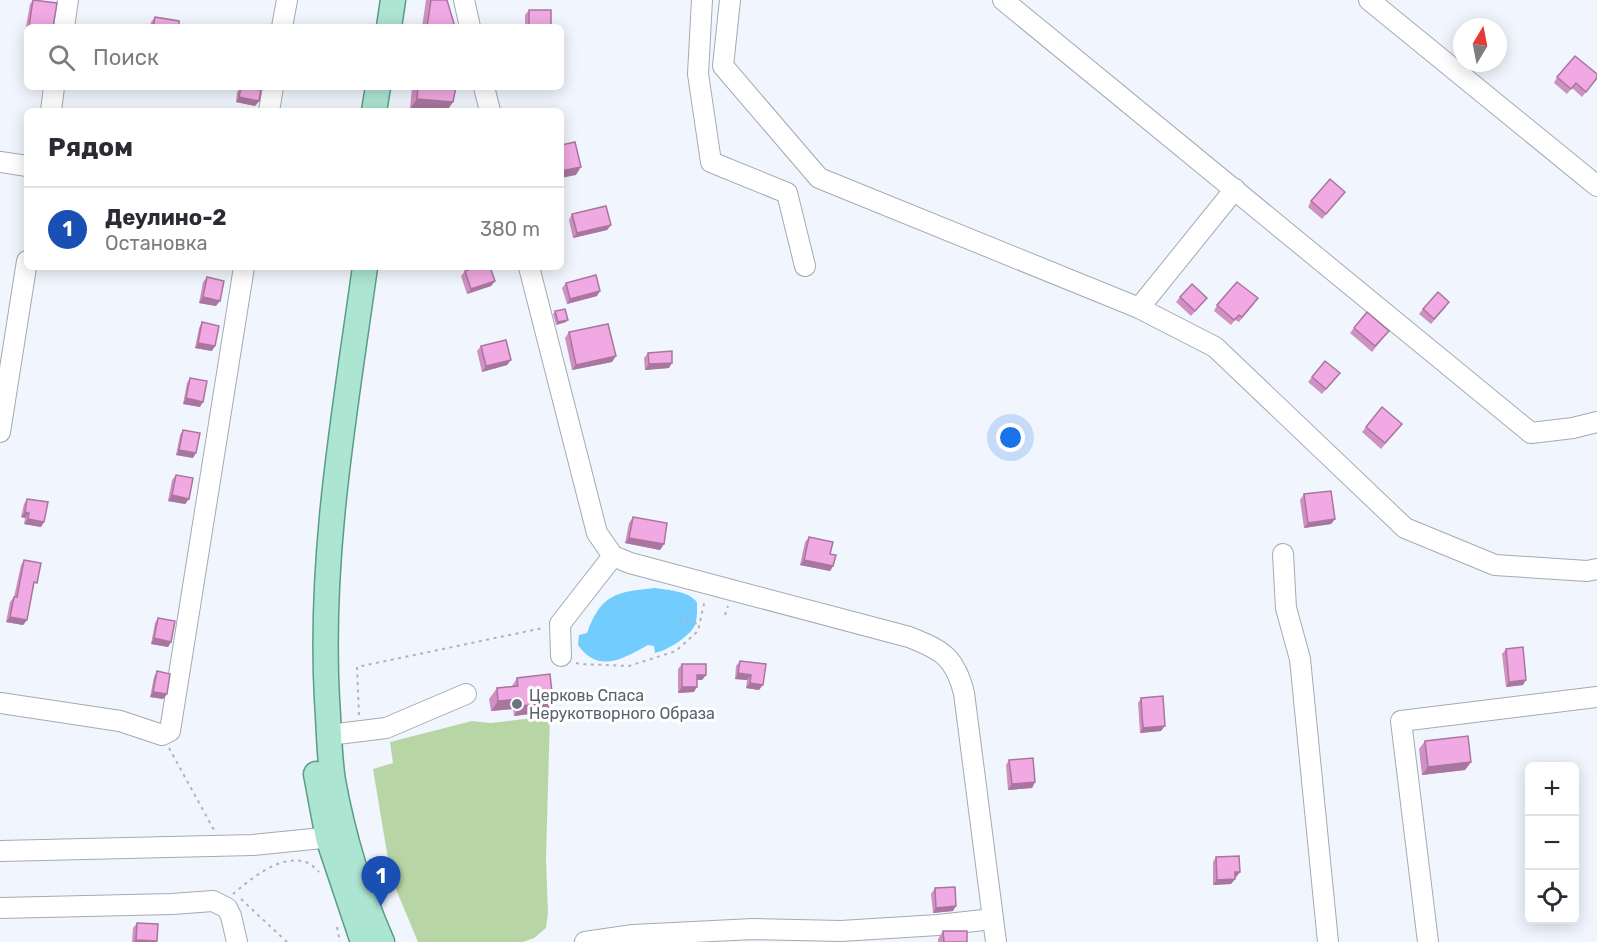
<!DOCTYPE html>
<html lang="ru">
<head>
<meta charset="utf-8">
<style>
	:root { --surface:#fff; --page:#f2f2f3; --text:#2b2b33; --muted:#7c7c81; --line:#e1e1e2; --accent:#916a11 }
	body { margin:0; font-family:Rubik,sans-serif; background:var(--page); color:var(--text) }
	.controls { position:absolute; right:18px; bottom:18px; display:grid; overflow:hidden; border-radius:9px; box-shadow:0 3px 15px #0003 }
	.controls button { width:54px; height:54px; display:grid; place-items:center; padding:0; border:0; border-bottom:2px solid var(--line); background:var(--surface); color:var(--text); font:30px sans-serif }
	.compass { position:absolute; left:1453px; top:18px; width:54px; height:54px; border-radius:50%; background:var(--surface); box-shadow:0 3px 15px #0003; rotate:10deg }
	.you { position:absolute; left:1011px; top:438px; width:21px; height:21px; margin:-15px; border:4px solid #fff; border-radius:50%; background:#1a73e8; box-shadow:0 0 0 9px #1a73e833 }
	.badge { display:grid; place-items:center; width:39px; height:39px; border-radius:50%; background:var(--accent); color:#fff; font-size:20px; font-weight:700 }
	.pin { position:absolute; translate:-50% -50px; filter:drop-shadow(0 2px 3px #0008) }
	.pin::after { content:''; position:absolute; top:32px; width:21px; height:18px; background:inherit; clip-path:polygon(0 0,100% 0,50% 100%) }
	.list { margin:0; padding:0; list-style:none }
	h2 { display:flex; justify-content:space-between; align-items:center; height:78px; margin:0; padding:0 24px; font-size:26px }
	h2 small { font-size:20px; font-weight:400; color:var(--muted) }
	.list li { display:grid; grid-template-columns:39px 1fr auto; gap:18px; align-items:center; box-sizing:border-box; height:84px; padding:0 24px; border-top:2px solid var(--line) }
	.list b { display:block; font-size:22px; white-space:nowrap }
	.list p { margin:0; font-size:20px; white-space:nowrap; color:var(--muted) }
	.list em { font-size:20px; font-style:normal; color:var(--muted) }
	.icon { flex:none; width:33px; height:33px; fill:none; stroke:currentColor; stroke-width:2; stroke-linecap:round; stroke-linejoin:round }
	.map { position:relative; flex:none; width:1597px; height:942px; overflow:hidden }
	.search { position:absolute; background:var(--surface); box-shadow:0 3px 15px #0003; left:24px; top:24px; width:540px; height:66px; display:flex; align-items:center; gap:15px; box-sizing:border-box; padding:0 21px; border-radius:9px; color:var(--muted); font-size:22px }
	.panel { position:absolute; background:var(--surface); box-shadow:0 3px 15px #0003; left:24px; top:108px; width:540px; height:162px; border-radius:9px }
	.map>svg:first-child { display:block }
	.green { fill:#b8d6a5 }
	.water { fill:#72ccfd }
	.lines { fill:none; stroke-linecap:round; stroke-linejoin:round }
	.minor-casing { stroke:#a4aab3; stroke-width:22 }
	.major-casing { stroke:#5c9b87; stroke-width:27 }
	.path { stroke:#afb3b9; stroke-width:2; stroke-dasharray:3 4.5; stroke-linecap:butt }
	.minor { stroke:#fff; stroke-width:20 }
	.major { stroke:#ace5d1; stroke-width:24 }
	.wall { fill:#ce91c2 }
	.shaded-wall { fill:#a8769e }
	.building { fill:#f0a9e2; stroke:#a8769e; stroke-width:1.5 }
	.worship-dot { fill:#6b7280; stroke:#fff; stroke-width:2 }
	.labels { text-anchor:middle; stroke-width:6; stroke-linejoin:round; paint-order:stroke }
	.worship-label { font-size:16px; fill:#5b616d; stroke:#fff; text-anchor:start }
</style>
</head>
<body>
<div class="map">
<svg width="1597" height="942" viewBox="0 0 1597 942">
	<rect width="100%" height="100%" fill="#f1f6fe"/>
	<path class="green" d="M550,716l-4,142 2,55 -2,15 -12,10 -11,4h-105l-23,-55 -8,-34 -14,-84 20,-6 -3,-21 82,-21 19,2z"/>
	<path class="water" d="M655,588c12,2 32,3 40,12 3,3 2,4 2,9 0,5 0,13 -3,18 -7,11 -26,23 -39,26l-1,-7 -6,-1c-25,14 -50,29 -70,0l1,-10 8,-2c14,-39 29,-41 68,-45z"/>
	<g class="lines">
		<defs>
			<g id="minor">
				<path d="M464,0l6,27"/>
				<path d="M702,0l-4,74 13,88 76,31 18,73"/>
				<path d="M730,0l-7,66 96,112 320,130 96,-119"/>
				<path d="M1003,0l528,433 42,-5 24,-6"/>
				<path d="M1369,0l228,186"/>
				<path d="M64,27l4,-27"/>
				<path d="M282,27l5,-27"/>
				<path d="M484,87l6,24"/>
				<path d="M51,111l3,-24"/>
				<path d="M269,111l4,-24"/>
				<path d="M0,162l27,4"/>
				<path d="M529,267l68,266 16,23 17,7 279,74c33,13 46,20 55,56l32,249"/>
				<path d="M1139,308l76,39 190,181 90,37 92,6 10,-2"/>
				<path d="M0,432l27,-171"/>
				<path d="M1283,554l3,54 14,51 28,283"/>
				<path d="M561,656l-1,-32 53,-68"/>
				<path d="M0,703l120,18 42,14 8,-4 74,-464"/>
				<path d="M329,735l57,-7 80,-34"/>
				<path d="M0,851l253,-6 89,-9"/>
				<path d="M0,908l172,-4 41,-3 14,7 4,8 6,26"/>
				<path d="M585,942l48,-7 120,-6 88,2 97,-6 55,-6"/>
				<path d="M1428,942l-27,-221 196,-24"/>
			</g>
			<g id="major">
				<path d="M389,27l4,-27"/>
				<path d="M374,111l4,-24"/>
				<path d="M365,267c-20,144 -46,287 -38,433 2,27 2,55 6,81 10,54 27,111 49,161"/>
				<path d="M316,774l12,64 35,104"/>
			</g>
		</defs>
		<use href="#minor" class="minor-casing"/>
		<use href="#major" class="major-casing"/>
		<g class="path">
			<path d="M725,615l3,-9"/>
			<path d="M679,620l20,4"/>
			<path d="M576,663l4,1 49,2 47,-15 22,-20 7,-32"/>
			<path d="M359,715l-2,-48 186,-39"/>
			<path d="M169,748l45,82"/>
			<path d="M233,894c18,-15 49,-42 75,-31 4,2 8,6 11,9"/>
			<path d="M241,899l46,43"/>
			<path d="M337,927l3,15"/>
		</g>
		<use href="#minor" class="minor"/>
		<use href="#major" class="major"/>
	</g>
	<g class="wall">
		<path d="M33,0l20,27h-26v6l-2,-1 5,-28z"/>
		<path d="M426,0h21l8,27h-33z"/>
		<path d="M529,10l22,17h-26v-12z"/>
		<path d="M155,17l24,10h-29l1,-5z"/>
		<path d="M1557,77l40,2 -15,18 -10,-9 -5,6 -13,-11z"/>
		<path d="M241,87l18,14 -4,5 -19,-4 1,-10z"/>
		<path d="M412,87h44l-9,24 -37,-2z"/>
		<path d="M1341,197l-19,22 -14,-12 3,-6z"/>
		<path d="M572,214l39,11 -4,5 -34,8 -4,-18z"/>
		<path d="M465,271l30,10 -4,5 -24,8 -6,-18z"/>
		<path d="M207,277l9,29 -17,-3 4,-21z"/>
		<path d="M566,283l31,13 -30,8 -5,-16z"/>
		<path d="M1180,297l27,1 -16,18 -15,-14z"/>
		<path d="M1254,304l-15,18 -4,-2 -4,5 -17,-14 3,-6z"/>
		<path d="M1446,307l-15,17 -12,-10 4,-5z"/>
		<path d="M555,311l11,11 -10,3 -3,-11z"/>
		<path d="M202,322l10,29 -17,-3 4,-20z"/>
		<path d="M1354,328l35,3 -17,21 -22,-19z"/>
		<path d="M569,332l43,30 -40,8 -7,-32z"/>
		<path d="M481,346l30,14 -4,5 -25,7 -5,-21z"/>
		<path d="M648,353l21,15 -24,2 -1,-12z"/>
		<path d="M1312,377l24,1 -14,16 -14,-12z"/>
		<path d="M190,378l10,29 -17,-3 4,-21z"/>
		<path d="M1366,427l32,2 -17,20 -19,-17z"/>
		<path d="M183,430l10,28 -17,-3 4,-20z"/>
		<path d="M176,475l13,24 -4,5 -17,-3 4,-21z"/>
		<path d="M1304,494l31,25 -4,5 -27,4 -4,-28z"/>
		<path d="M27,499l14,28 -17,-3 1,-6 -4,-1 3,-13z"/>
		<path d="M633,517l31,27 -4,6 -35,-7 4,-20z"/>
		<path d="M809,537l21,17 3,12 -3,5 -30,-6 5,-23z"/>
		<path d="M24,560l10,28h-1l-6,32 -4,5 -17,-3 4,-20 4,-5 7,-32z"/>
		<path d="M158,618l13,24 -3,5 -17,-3 4,-21z"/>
		<path d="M1506,649l17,36 -17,2 -4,-33z"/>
		<path d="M740,661l26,3 -7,26 -13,-2 1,-8 -12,-1 1,-13z"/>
		<path d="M682,664l24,11 -4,5h-5l-3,12 -16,1v-24z"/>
		<path d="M157,671l10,23 -4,5 -13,-2 4,-20z"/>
		<path d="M517,678l36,24 -7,10 -32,4 -1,-7 -22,2 -2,-12 8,-11 15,-2z"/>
		<path d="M1141,698l20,33 -21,2 -2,-30z"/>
		<path d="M1425,741l46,21 -6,8 -43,5 -3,-26z"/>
		<path d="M1009,760l26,22 -3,6 -24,2 -2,-25z"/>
		<path d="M1216,857l24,15 -4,5 -1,1v1l-4,5 -18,1v-23z"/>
		<path d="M935,888l18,23 -20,2 -2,-19z"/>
		<path d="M137,923l20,18 -1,1h-24l1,-14z"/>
		<path d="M943,931l24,11h-29v-3z"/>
	</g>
	<g class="shaded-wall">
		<path d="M239,97l20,4 -4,5 -19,-4z"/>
		<path d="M417,99l36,3 -6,9 -37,-2z"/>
		<path d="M581,167l-5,8 -15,3v-7z"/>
		<path d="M611,225l-4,5 -34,8 4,-5z"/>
		<path d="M495,281l-4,5 -24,8 4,-5z"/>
		<path d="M600,291l-3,5 -30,8 3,-5z"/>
		<path d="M203,297l17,4 -4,5 -17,-3z"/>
		<path d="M568,320l-2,2 -10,3 2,-3z"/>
		<path d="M198,343l17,3 -3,5 -17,-3z"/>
		<path d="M616,356l-4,6 -40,8 4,-5z"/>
		<path d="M511,360l-4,5 -25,7 4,-6z"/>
		<path d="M672,363l-3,5 -24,2 4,-6z"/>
		<path d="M186,398l17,4 -3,5 -17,-3z"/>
		<path d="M179,450l17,3 -3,5 -17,-3z"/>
		<path d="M172,495l17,4 -4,5 -17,-3z"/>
		<path d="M25,512l4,1 -4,5 -4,-1z"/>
		<path d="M28,519l16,3 -3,5 -17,-3z"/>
		<path d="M1335,519l-4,5 -27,4 4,-5z"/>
		<path d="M629,538l35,6 -4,6 -35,-7z"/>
		<path d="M804,560l29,6 -3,5 -30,-6z"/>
		<path d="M10,617l17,3 -4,5 -17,-3z"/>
		<path d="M154,638l17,4 -3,5 -17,-3z"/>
		<path d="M738,673l13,2 -4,5 -12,-1z"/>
		<path d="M697,675h9l-4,5h-8z"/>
		<path d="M1526,680l-3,5 -17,2 3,-5z"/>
		<path d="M750,683l13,2 -4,5 -13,-2z"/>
		<path d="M682,687h15l-3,5 -16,1z"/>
		<path d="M153,692l14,2 -4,5 -13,-2z"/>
		<path d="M520,699l-7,10 -22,2 7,-10z"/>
		<path d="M553,702l-7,10 -32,4 7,-10z"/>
		<path d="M1165,726l-4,5 -21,2 3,-5z"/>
		<path d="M1471,762l-6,8 -43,5 6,-8z"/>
		<path d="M1035,782l-3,6 -24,2 4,-6z"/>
		<path d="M1235,872h5l-4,5 -5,1z"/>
		<path d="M1235,879l-4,5 -18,1 4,-5z"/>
		<path d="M956,906l-3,5 -20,2 3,-5z"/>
		<path d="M136,940l21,1 -1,1h-22z"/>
	</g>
	<g class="building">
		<path d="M33,0l24,3 -4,24h-24z"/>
		<path d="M431,0h16l8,27h-28z"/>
		<rect x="529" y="10" width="22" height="17"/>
		<path d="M155,17l24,4v6h-26z"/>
		<path d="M1575,56l22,18v4l-11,14 -10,-9 -5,6 -14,-12z"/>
		<path d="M241,87l20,3 -2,11 -20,-4z"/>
		<path d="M418,87h38l-3,15 -36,-3z"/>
		<path d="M575,142l6,25 -20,4v-26z"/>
		<path d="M1330,179l15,13 -19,22 -15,-13z"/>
		<path d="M606,206l5,19 -34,8 -5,-19z"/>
		<path d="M477,267h13l5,14 -24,8 -6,-18z"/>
		<path d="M596,275l4,16 -30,8 -4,-16z"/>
		<path d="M207,277l17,4 -4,20 -17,-4z"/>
		<path d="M1237,282l21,16 -16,19 -3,-2 -5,5 -17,-15z"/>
		<path d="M1192,284l15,14 -12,13 -15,-14z"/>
		<path d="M1438,292l11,10 -15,17 -11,-10z"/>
		<path d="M565,309l3,11 -10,2 -3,-11z"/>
		<path d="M1367,312l22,19 -14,15 -21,-18z"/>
		<path d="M202,322l17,4 -4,20 -17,-3z"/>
		<path d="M608,324l8,32 -40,9 -7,-33z"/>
		<path d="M506,340l5,20 -25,6 -5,-20z"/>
		<path d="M672,351v12l-23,1 -1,-11z"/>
		<path d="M1325,361l15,12 -14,16 -14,-12z"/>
		<path d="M190,378l17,3 -4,21 -17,-4z"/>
		<path d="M1382,407l20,17 -17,19 -19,-16z"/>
		<path d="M183,430l17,3 -4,20 -17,-3z"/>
		<path d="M176,475l17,3 -4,21 -17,-4z"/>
		<path d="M1331,491l4,28 -27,4 -4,-29z"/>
		<path d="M27,499l21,3 -4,20 -16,-3 1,-6 -4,-1z"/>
		<path d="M633,517l34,6 -3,21 -35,-6z"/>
		<path d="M809,537l24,5 -3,12 6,1 -3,11 -29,-6z"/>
		<path d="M24,560l17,3 -4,20 -3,-1 -7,38 -17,-3 4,-20h3z"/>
		<path d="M158,618l17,3 -4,21 -17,-4z"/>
		<path d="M1523,647l3,33 -17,2 -3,-33z"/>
		<path d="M740,661l26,3 -3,21 -13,-2 1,-8 -13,-2z"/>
		<path d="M682,664h24v11h-9v12h-15z"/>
		<path d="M157,671l13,3 -3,20 -14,-2z"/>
		<path d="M550,674l3,28 -32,4 -1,-7 -22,2 -1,-13 21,-2 -1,-8z"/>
		<path d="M1163,696l2,30 -22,2 -2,-30z"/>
		<path d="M1468,736l3,26 -43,5 -3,-26z"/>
		<path d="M1033,758l2,24 -23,2 -3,-24z"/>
		<path d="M1239,856l1,16h-5v7l-18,1 -1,-23z"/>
		<path d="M955,887l1,19 -20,2 -1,-20z"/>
		<path d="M137,923l21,1 -1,17 -21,-1z"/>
		<path d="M943,931h24v11h-23z"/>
	</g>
	<circle class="worship-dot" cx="517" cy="704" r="6"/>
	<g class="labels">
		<g class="worship-label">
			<text x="529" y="701">Церковь Спаса<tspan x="529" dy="18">Нерукотворного Образа</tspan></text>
		</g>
	</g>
</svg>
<div class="controls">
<button>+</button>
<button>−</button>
<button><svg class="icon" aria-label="locate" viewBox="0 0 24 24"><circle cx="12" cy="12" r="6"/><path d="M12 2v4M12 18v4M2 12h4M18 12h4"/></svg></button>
</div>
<svg class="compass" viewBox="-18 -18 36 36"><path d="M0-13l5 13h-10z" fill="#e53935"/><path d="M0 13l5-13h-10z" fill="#7c7c81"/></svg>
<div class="you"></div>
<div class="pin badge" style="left:381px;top:906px;background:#1a4fb4">1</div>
<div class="search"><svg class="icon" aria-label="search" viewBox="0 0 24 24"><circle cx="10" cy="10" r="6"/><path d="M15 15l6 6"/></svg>Поиск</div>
<section class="panel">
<h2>Рядом<small></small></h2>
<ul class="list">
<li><span class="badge" style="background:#1a4fb4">1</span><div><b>Деулино-2</b><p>Остановка</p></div><em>380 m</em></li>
</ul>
</section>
</div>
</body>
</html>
